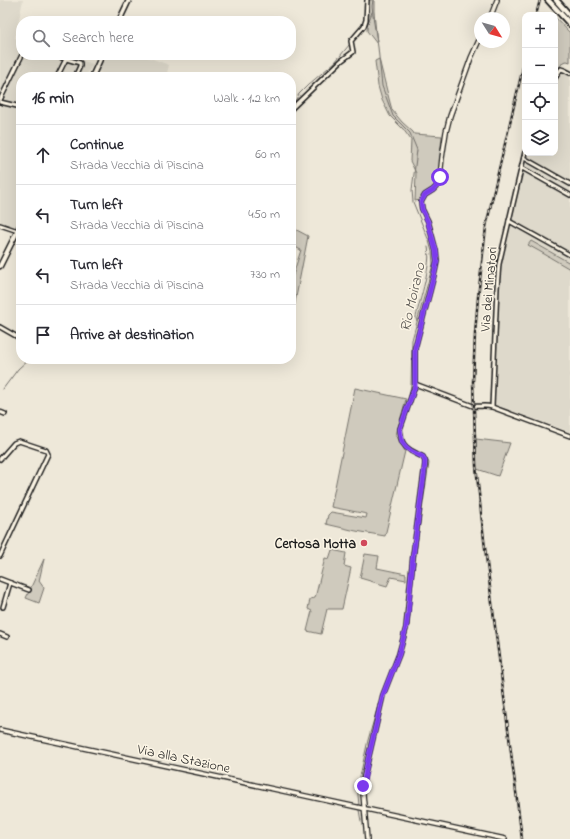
<!DOCTYPE html>
<html lang="en">
<head>
<meta charset="utf-8">
<style>
	:root { --surface:#fff; --page:#f7f7f7; --text:#2b2b33; --muted:#7c7c81; --line:#e1e1e2 }
	body { margin:0; font-family:"Indie Flower",sans-serif; background:var(--page); color:var(--text) }
	.controls { position:absolute; right:12px; top:12px; display:grid; overflow:hidden; border-radius:8px; box-shadow:0 4px 16px #0002 }
	.controls button { width:36px; height:36px; display:grid; place-items:center; padding:0; border:0; border-bottom:1px solid var(--line); background:var(--surface); color:var(--text); font:20px sans-serif }
	.compass { position:absolute; left:474px; top:12px; width:36px; height:36px; border-radius:50%; background:var(--surface); box-shadow:0 4px 16px #0002; rotate:127deg }
	.stop { position:absolute; width:12px; height:12px; margin:-9px; border:3px solid #7c3aed; border-radius:50%; background:#fff }
	.stop.end { background:#7c3aed; border-color:#fff; box-shadow:0 1px 4px #0008 }
	.list { margin:0; padding:0; list-style:none }
	h2 { display:flex; justify-content:space-between; align-items:center; height:52px; margin:0; padding:0 16px; font-size:17px }
	h2 small { font-size:13px; font-weight:400; color:var(--muted) }
	.list li { display:grid; grid-template-columns:26px 1fr auto; gap:12px; align-items:center; box-sizing:border-box; height:60px; padding:0 16px; border-top:1px solid var(--line) }
	.list b { display:block; font-size:15px; white-space:nowrap }
	.list p { margin:0; font-size:13px; white-space:nowrap; color:var(--muted) }
	.list em { font-size:13px; font-style:normal; color:var(--muted) }
	.icon { flex:none; width:22px; height:22px; fill:none; stroke:currentColor; stroke-width:2; stroke-linecap:round; stroke-linejoin:round }
	.map { position:relative; flex:none; width:570px; height:839px; overflow:hidden }
	.search { position:absolute; background:var(--surface); box-shadow:0 4px 16px #0002; left:16px; top:16px; width:280px; height:44px; display:flex; align-items:center; gap:10px; box-sizing:border-box; padding:0 14px; border-radius:16px; color:var(--muted); font-size:15px }
	.panel { position:absolute; background:var(--surface); box-shadow:0 4px 16px #0002; left:16px; top:72px; width:280px; height:292px; border-radius:16px }
	.map>svg:first-child { display:block }
	.built { fill:#ded9cb }
	.green { fill:#cfcabd; stroke:#76736c }
	.lines { fill:none; stroke-linecap:round; stroke-linejoin:round }
	.stream { stroke:#6f6c67; stroke-width:1 }
	.minor-casing { stroke:#1c1c1c; stroke-width:6 }
	.tertiary-casing { stroke:#1c1c1c; stroke-width:6 }
	.secondary-casing { stroke:#1c1c1c; stroke-width:7 }
	.primary-casing { stroke:#1c1c1c; stroke-width:8 }
	.minor { stroke:#fcf5e5; stroke-width:3 }
	.tertiary { stroke:#fcf5e5; stroke-width:3.5 }
	.secondary { stroke:#fcf5e5; stroke-width:4 }
	.primary { stroke:#fcf5e5; stroke-width:4.5 }
	.rail-casing { stroke:#1c1c1c; stroke-width:2.5 }
	.rail { stroke:#fcf5e5; stroke-width:1; stroke-dasharray:3; stroke-linecap:butt }
	.route { stroke:#7c3aed; stroke-width:5 }
	.poi-dot { fill:#d1495b; stroke:#fcf5e5; stroke-width:1.5 }
	.labels { text-anchor:middle; stroke-width:3; stroke-linejoin:round; paint-order:stroke }
	.street-label { font-size:14px; fill:#1c1c1c; stroke:#fcf5e5 }
	.poi-label { font-size:14px; font-weight:bold; fill:#1c1c1c; stroke:#fcf5e5; text-anchor:end }
	.water-label { font-size:15px; font-style:italic; fill:#5b5854; stroke:#fcf5e5 }
</style>
</head>
<body>
<div class="map">
<svg width="570" height="839" viewBox="0 0 570 839">
	<rect width="100%" height="100%" fill="#eee8d9"/>
	<filter id="ink" filterUnits="userSpaceOnUse"><feTurbulence type="fractalNoise" baseFrequency=".025" numOctaves="2"/><feDisplacementMap in="SourceGraphic" scale="8" xChannelSelector="R" yChannelSelector="G"/><feConvolveMatrix kernelMatrix="1 2 1 2 8 2 1 2 1" color-interpolation-filters="sRGB"/></filter>
	<g filter="url(#ink)">
		<g class="built">
			<path d="M0,0h23l-8,38 6,3v14h43l29,9 -8,13h-64v140l-6,10 -15,-3z"/>
			<path d="M105,55h37l27,10 -3,12h-55l-15,-6z"/>
			<path d="M561,71l9,5v356l-74,-27 3,-127 16,-80 12,-45h28v-71z"/>
		</g>
		<g class="green">
			<path d="M369,0h5v11l3,33 -10,-13z"/>
			<path d="M555,17l15,16v29l-3,-1 -4,1 -8,12z"/>
			<path d="M379,59l9,36 4,15 10,12 11,10 1,2 28,2 -2,21 -1,19 -2,8 -5,4 -8,6 -4,6 -5,1 1,-28 -6,-12 1,-21 -8,-11 -13,-13 -8,-16 -4,-14 -3,-25z"/>
			<path d="M291,227l17,9 -17,87v-42l10,-31 -10,-5z"/>
			<path d="M531,241l39,22v6c-14,-8 -27,-16 -42,-24z"/>
			<path d="M355,388l51,11 -10,36 9,16 -20,85 -29,-5 -30,-7 2,-9 3,-3 35,6 1,-4 -36,-7z"/>
			<path d="M476,439l34,4 -12,33 -21,-7z"/>
			<path d="M332,550l14,3 -2,13 7,2 -9,41h-15l-6,25 -14,-3 5,-20 -4,-2 2,-10 5,-1 10,-40 4,1z"/>
			<path d="M365,554l14,2 -2,12 29,6v6l-15,-3 -4,9 -27,-8z"/>
			<path d="M44,559l-5,22 5,7 -5,15 -13,-5z"/>
		</g>
		<g class="lines">
			<g class="stream">
				<path d="M373,0l-1,6 2,17 4,24 4,39 11,30 17,17 7,17 -5,40 1,12 16,39 3,11 1,12 -21,76 -1,45 -2,11"/>
				<path d="M355,39c10,-10 13,-14 17,-27"/>
				<path d="M291,105l4,-4 4,-7 9,-9 27,-23 15,-18"/>
				<path d="M417,321l-1,-2v-2c4,-18 16,-53 12,-70"/>
				<path d="M3,389l15,-20 11,-10"/>
				<path d="M404,412l4,-13"/>
				<path d="M402,650l7,-23 1,-11 1,-20 7,-59 11,-74c-5,-14 -21,-12 -25,-24"/>
				<path d="M359,805l-1,-10 1,-14 9,-41 13,-45 17,-44h1"/>
				<path d="M359,810l2,11"/>
			</g>
			<defs>
				<g id="minor">
					<path d="M53,55l27,8v3l-5,11"/>
					<path d="M57,77l9,-18"/>
					<path d="M555,78l6,-9 3,1 6,3"/>
					<path d="M0,100l22,-45"/>
					<path d="M0,102l21,5"/>
					<path d="M291,109l50,-48 12,-9 -2,-11 13,-15 2,-6 1,-20"/>
					<path d="M524,158l46,26"/>
					<path d="M522,168l48,27"/>
					<path d="M509,221l61,34"/>
					<path d="M0,225l18,6"/>
					<path d="M0,327l21,12"/>
					<path d="M415,384l58,22c6,1 12,-1 19,1l78,29"/>
					<path d="M492,407l5,-119 2,-24 26,-112"/>
					<path d="M0,412l5,2"/>
					<path d="M0,459l14,-16 5,-2 27,9 2,4 -48,102"/>
					<path d="M0,579l29,11"/>
					<path d="M3,607l7,-24"/>
					<path d="M0,634l7,3"/>
				</g>
				<g id="tertiary">
					<path d="M490,18l7,-18"/>
					<path d="M0,730l505,109"/>
					<path d="M367,839l-4,-45v-13l20,-86 16,-41 7,-26 7,-72 12,-91v-4l-2,-4 -12,-6 -5,-4 -4,-5 -2,-13 15,-43v-38l20,-77 2,-10 -1,-10 -8,-30 -6,-12 -1,-7 4,-7 8,-5 5,-5 2,-8 2,-19 4,-26 4,-16 21,-58 9,-20"/>
				</g>
				<g id="secondary">
					<path d="M119,21l10,-21"/>
					<path d="M92,77l10,-22"/>
					<path d="M0,266l21,-42"/>
				</g>
				<g id="primary">
					<path d="M548,0l22,24"/>
					<path d="M556,0l14,16"/>
				</g>
			</defs>
			<use href="#minor" class="minor-casing"/>
			<use href="#tertiary" class="tertiary-casing"/>
			<use href="#secondary" class="secondary-casing"/>
			<use href="#primary" class="primary-casing"/>
			<use href="#minor" class="minor"/>
			<use href="#tertiary" class="tertiary"/>
			<use href="#secondary" class="secondary"/>
			<use href="#primary" class="primary"/>
			<defs>
				<g id="rail">
					<path d="M536,15l4,-15"/>
					<path d="M522,839l-38,-299 -8,-74 -3,-84 2,-48 3,-37 8,-70 9,-41 30,-127"/>
				</g>
			</defs>
			<use href="#rail" class="rail-casing"/>
			<use href="#rail" class="rail"/>
		</g>
	</g>
	<g class="lines" filter="url(#ink)">
		<path class="route" d="M363,786l4,-22 16,-69 16,-41 7,-26 2,-15 5,-57 11,-81 1,-14 -2,-4 -12,-6 -5,-4 -4,-5 -2,-13 15,-43v-38l20,-77 2,-10 -1,-10 -8,-29 -6,-13 -1,-7 4,-7 8,-5 5,-5 2,-8"/>
	</g>
	<circle class="poi-dot" cx="364" cy="543" r="4"/>
	<g class="labels">
		<g class="street-label">
			<text transform="translate(488 289) rotate(-85)" y="5">Via dei Minatori</text>
			<text transform="translate(184 758) rotate(12)" y="5">Via alla Stazione</text>
		</g>
		<g class="poi-label">
			<text x="356" y="548">Certosa Motta</text>
		</g>
		<g class="water-label">
			<text transform="translate(412 297) rotate(-77)" y="5">Rio Moirano</text>
		</g>
	</g>
</svg>
<div class="controls">
<button>+</button>
<button>−</button>
<button><svg class="icon" aria-label="locate" viewBox="0 0 24 24"><circle cx="12" cy="12" r="6"/><path d="M12 2v4M12 18v4M2 12h4M18 12h4"/></svg></button>
<button><svg class="icon" aria-label="layers" viewBox="0 0 24 24"><path d="M12 4l9 5-9 5-9-5zM3 14l9 5 9-5"/></svg></button>
</div>
<svg class="compass" viewBox="-18 -18 36 36"><path d="M0-13l5 13h-10z" fill="#e53935"/><path d="M0 13l5-13h-10z" fill="#7c7c81"/></svg>
<div class="stop" style="left:440px;top:177px"></div>
<div class="stop end" style="left:363px;top:786px"></div>
<div class="search"><svg class="icon" aria-label="search" viewBox="0 0 24 24"><circle cx="10" cy="10" r="6"/><path d="M15 15l6 6"/></svg>Search here</div>
<section class="panel">
<h2>16 min<small>Walk · 1.2 km</small></h2>
<ul class="list">
<li><svg class="icon" aria-label="ahead" viewBox="0 0 24 24"><path d="M12 20V5M6 11l6-6 6 6"/></svg><div><b>Continue</b><p>Strada Vecchia di Piscina</p></div><em>60 m</em></li>
<li><svg class="icon" aria-label="left" viewBox="0 0 24 24"><path d="M17 20v-9H6M10 6l-5 5 5 5"/></svg><div><b>Turn left</b><p>Strada Vecchia di Piscina</p></div><em>450 m</em></li>
<li><svg class="icon" aria-label="left" viewBox="0 0 24 24"><path d="M17 20v-9H6M10 6l-5 5 5 5"/></svg><div><b>Turn left</b><p>Strada Vecchia di Piscina</p></div><em>730 m</em></li>
<li><svg class="icon" aria-label="arrive" viewBox="0 0 24 24"><path d="M6 21V4h12l-3 4 3 4H6"/></svg><div><b>Arrive at destination</b></div></li>
</ul>
</section>
</div>
</body>
</html>
